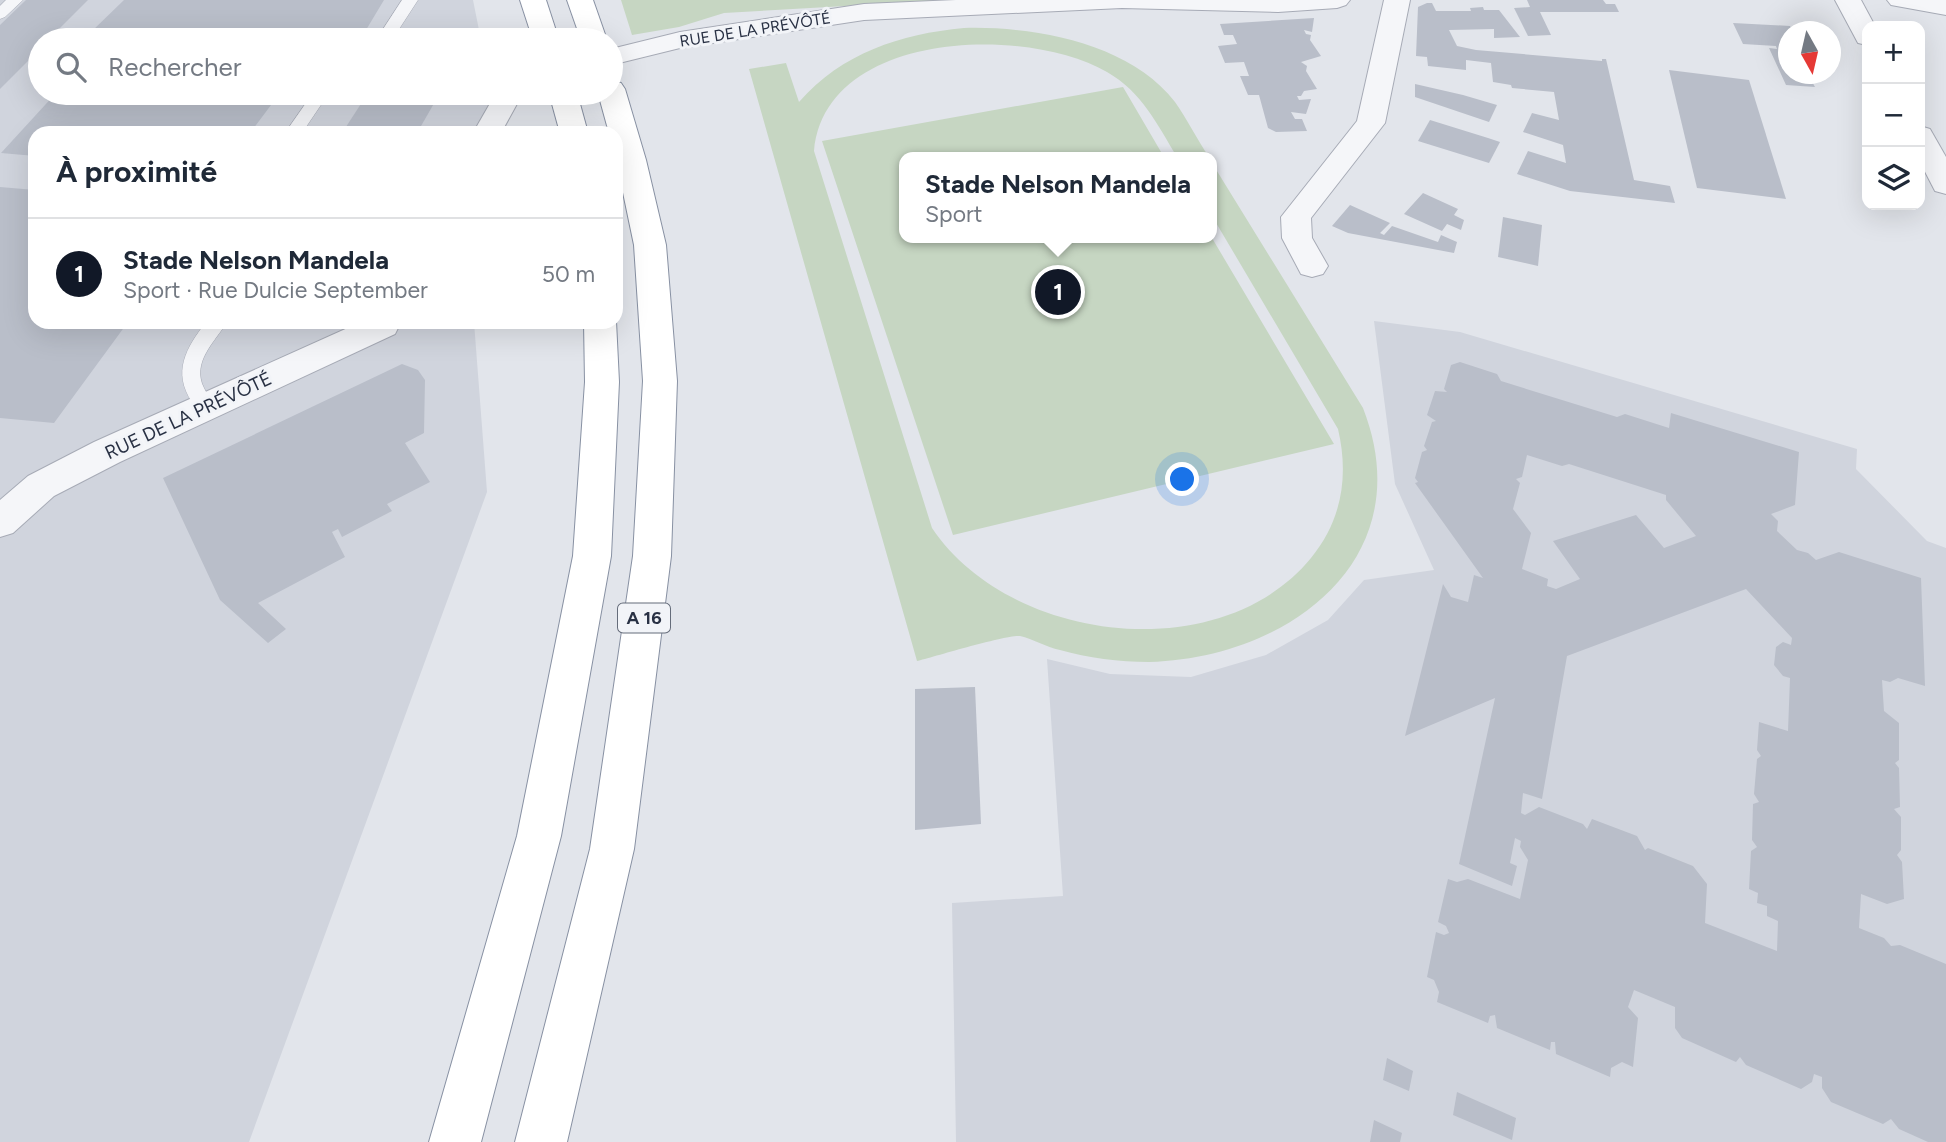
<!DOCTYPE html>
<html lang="fr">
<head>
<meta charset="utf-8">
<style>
	:root { --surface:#fff; --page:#f2f2f3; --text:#1f2937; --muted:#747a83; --line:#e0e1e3; --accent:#111827 }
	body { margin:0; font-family:Figtree,sans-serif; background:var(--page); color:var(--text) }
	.controls { position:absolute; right:21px; top:21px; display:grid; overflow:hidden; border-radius:14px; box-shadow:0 7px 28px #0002 }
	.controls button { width:63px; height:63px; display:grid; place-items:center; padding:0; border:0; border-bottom:2px solid var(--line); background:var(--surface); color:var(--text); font:35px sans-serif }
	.compass { position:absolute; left:1778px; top:21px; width:63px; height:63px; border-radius:50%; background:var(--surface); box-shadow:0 7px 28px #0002; rotate:172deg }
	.you { position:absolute; left:1183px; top:480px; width:24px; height:24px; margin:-18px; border:5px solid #fff; border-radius:50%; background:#1a73e8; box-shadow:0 0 0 10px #1a73e833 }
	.badge { display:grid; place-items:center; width:46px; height:46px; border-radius:50%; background:var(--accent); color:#fff; font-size:23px; font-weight:700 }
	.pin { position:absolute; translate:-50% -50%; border:4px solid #fff; box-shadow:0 2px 7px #0006 }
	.popup { position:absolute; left:899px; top:152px; width:318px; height:91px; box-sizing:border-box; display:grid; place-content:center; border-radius:14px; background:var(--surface); filter:drop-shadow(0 2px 5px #0005); font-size:23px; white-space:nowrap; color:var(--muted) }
	.popup b { font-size:26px; color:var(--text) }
	.popup::after { content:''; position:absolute; left:50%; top:100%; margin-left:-14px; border:14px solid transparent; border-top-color:var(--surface) }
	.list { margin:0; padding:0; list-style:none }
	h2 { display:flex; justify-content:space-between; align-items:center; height:91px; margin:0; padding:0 28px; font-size:30px }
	h2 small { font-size:23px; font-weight:400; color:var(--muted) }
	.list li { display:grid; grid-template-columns:46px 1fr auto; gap:21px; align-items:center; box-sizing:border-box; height:112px; padding:0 28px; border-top:2px solid var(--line) }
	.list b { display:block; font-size:26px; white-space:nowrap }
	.list p { margin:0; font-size:23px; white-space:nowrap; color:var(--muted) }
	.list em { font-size:23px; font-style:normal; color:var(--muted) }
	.icon { flex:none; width:38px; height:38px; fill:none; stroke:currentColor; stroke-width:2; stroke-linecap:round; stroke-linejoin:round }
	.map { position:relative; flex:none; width:1946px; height:1142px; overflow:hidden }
	.search { position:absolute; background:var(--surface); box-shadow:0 7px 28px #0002; left:28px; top:28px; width:595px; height:77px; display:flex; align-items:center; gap:18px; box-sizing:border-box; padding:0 24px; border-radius:38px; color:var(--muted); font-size:26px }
	.panel { position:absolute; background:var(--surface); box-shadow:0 7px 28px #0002; left:28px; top:126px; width:595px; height:203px; border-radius:21px }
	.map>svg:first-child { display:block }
	.built { fill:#d0d4dd }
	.green { fill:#c6d6c2 }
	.building { fill:#b9bec9; fill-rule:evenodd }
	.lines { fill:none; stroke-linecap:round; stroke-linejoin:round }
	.service-casing { stroke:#a7abb6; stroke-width:1 }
	.minor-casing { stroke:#a7abb6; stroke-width:2 }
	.motorway-casing { stroke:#8891a3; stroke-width:2 }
	.service { fill:#f5f6f9; fill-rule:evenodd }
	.minor { fill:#f5f6f9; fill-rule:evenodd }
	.motorway { fill:#fff; fill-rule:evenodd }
	.labels { text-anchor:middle; stroke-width:6; stroke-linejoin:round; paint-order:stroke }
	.far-street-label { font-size:16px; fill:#293144; stroke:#f2f4f8 }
	.shield { fill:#f2f4f8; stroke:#656c7a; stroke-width:2 }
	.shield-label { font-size:18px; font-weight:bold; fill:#293144 }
	.street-label { font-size:19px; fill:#293144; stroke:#f2f4f8 }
</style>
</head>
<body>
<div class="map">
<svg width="1946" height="1142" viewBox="0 0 1946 1142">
	<rect width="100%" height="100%" fill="#e2e5eb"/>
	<g class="built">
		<path d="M0,0h473l8,40h-441v53h451l-5,40h-451v189h439l13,170 -238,650h-249z"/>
		<path d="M1374,321l86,11 397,117 -1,20 71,72 19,7v594h-990l-4,-239 111,-7 -16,-237 63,15 81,3 75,-22 62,-35 36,-40 70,-10 -39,-86z"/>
	</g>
	<g class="green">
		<path d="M621,0h330l-227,13 -45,14 -47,8z"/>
		<path d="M964,28c70,-2 166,15 211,74 12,17 22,37 34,55h-32c-20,-33 -35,-65 -70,-85 -81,-47 -282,-42 -293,79l118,377c77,115 288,141 379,30 31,-38 38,-82 27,-129l-126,-213v-53l151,245c59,151 -74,250 -214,254 -30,0 -61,-4 -89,-12 -14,-3 -27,-11 -40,-14 -12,-2 -87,21 -103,25l-168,-592 37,-6 13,39c43,-49 101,-68 165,-74z"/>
		<path d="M1123,87l41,70h-260v81h308l122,206 -381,91 -131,-394z"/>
	</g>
	<g class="building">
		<path d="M26,0h62l-40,40h-8v9l-40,40v-64z"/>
		<path d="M124,0h260l-24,40h-255l7,-7 -21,-1z"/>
		<path d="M1527,0h76l3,4h9l4,8h-79l11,23 -23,1 -14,-28 16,-1z"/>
		<path d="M1427,3h5l4,8h35l-1,-3 13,-1 1,3h15l21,27 -26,1v-9l-45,1 8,16 19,4 126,11v-2h4l28,121 36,6 5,17 -105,-12 -53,-17 11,-23 38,12 -3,-18 -40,-13 9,-19 27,7 -5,-28 -42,-4 -1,-3 -18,-3 -2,-19 -25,-3v10l-38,-4 -1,-9 -11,-1 2,-49z"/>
		<path d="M1314,18l-2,14 -8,-2 2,4 5,1 -1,5 11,16 -20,6 6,4 -1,5 11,18 -13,2 -3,5h-4l2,4 12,-1 -5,15 -15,-2 4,7h7l5,12 -31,1 -8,-4 -9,-33h-11l-8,-19h9l-5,-14 -19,1 -7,-17 19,-2 -4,-9h-9l-4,-11z"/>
		<path d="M1733,23l57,3 3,6h-5v42h20l7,13 -29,-2 -17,-37 8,1 -1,-3 -33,-2z"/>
		<path d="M1669,70l80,10 37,119 -89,-11z"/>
		<path d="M1415,84l48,11 34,10 -8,17 -74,-25z"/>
		<path d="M56,93h224l-30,40h-215v23l-34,-3z"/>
		<path d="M368,93h72l-23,40h-75z"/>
		<path d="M1430,120l58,18 12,4 -11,21 -71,-22z"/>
		<path d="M0,187l35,3v132h93l-74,101 -54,-5z"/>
		<path d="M1423,193l35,16 -4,6 10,5 -3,10 -14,-6 -5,7 -38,-17z"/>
		<path d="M1350,205l40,18 -10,10 4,2 8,-9 46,16 3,-7 16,7 -3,11 -106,-20 -16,-7z"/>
		<path d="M1503,217l39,8 -4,41 -40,-9z"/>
		<path d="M1460,362l37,12 4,7 116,36 8,-3 44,14 2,-15 128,39 -4,53 -24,9 7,7 -1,10 20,19 11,3 8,7 23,-8 82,26 4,108 -27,-8 -8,4 -8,-2 2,31 15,12v37l-4,3 4,5 1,39 -6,2 7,8v33l-4,5 5,7 2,37 -17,5 -26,-10 -2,34 25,10 7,8 9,-1 46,19v178h-18l-29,-13 -8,-10 -8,5 -52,-22 -9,-14v-11l-8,-3 -2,8 -11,7 -55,-24 -6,-8 -4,5 -54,-24 -7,-10v-21l-41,-17 -6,17 10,11 -5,49 -11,-5 -11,6 -1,9 -54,-23 -1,-12h-4l-1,8 -53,-22 -2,-13 -5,1 -2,7 -51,-21 2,-10 -5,-12 -7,-3 9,-45 8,3 5,-2 -3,-7 -8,-4 10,-43 9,3 11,-3 52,20 8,-39 -8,-13 1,-6 -6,-3 -5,25 7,3 -5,20 -53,-22 36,-166 -90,38 38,-152 8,13 17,5 6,-27 9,3 -68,-95 3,-1 -3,-4 7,-26 5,-2 -3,-4 8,-24 4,-1 -9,-6 8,-24 12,1 -3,-3 7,-24zM1527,455l35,11 7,-2 97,31v5l30,36 -32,12 -28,-33 -83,26 27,38 -24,10 -9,-3 1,-7 -26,-10 9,-36 -18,-24 7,-26 -4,-4 6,-2zM1746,589l46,49 -1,7 -8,-3 -7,5 -2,18 9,11 7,2 -2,53 -29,-9 -2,28 4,6 -4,3 -3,35 5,8 -6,2 -1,36 5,7 -6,4 -2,38 9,4 -1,10 10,3v10l11,5 -1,30 -72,-28 2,-39 -14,-18 -45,-18 -3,2 -8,-14 -45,-17 -5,10 -4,-5 -44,-17 -14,8 -4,-2 2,-20 19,6 25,-143z"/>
		<path d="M402,364l16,6 7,10 -1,53 -19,10 25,39 -43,22 5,7 -50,26 -4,-8 -6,3 13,25 -87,46 28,26 -18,14 -48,-43 -57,-122z"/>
		<path d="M975,687l6,137 -66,6v-141z"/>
		<path d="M1387,1058l26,13 -4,20 -26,-11z"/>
		<path d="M1457,1092l59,26 -4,22 -59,-25z"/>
		<path d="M1374,1120l28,13 -2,9h-30z"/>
	</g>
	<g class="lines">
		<defs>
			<g id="service">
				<path d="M6,0h17l-18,17 -5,2v-13z"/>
				<path d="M402,0h16l-26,40h-16z"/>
				<path d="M313,93h16l-27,40h-17z"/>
				<path d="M206,322h21c-12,20 -36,40 -23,66 3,7 9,12 12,19l-3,6c-11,3 -15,-1 -21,-11 -20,-30 -6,-54 14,-80z"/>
			</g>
			<g id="minor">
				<path d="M956,0h394l-4,5 -9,3 -59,4 -156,-4 -258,12 -184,28 -69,17v-16l69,-17 184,-28z"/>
				<path d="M1384,0h26l-25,123 -74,95 1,20 16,28 -5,8 -11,3 -11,-3 -19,-36 -1,-21 76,-96z"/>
				<path d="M1835,0h26l14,26h-8v19l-9,-2z"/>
				<path d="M1887,0h59v15l-55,-10z"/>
				<path d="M496,93h32l-10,9 -17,31h-28z"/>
				<path d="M1920,126l10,3 16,28v37l-11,-3 -15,-29z"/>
				<path d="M361,322h40l-6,12 -275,128 -66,34 -41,37 -13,4v-37l28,-24 66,-34z"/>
			</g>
			<g id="motorway">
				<path d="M520,0h26l13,40h-26z"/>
				<path d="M567,0h26l14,40h-26z"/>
				<path d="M611,81l10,2 4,6 21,71 20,85 11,136 -6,175 -37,293 -67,293h-52l75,-293 43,-293 10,-175 -9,-136 -18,-86v-26h-7l-11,-40h13z"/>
				<path d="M549,93h28l11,40h-28z"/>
				<path d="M616,321l3,61 -8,174 -50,280 -80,306h-52l88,-306 56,-280 12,-174 -1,-60z"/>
			</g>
		</defs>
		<use href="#service" class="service-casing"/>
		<use href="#minor" class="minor-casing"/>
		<use href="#motorway" class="motorway-casing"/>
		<use href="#service" class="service"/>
		<use href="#minor" class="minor"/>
		<use href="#motorway" class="motorway"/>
	</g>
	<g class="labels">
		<g class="far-street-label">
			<text transform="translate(755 29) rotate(-9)" y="6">RUE DE LA PRÉVÔTÉ</text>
		</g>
		<rect class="shield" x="618" y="603.5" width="52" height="29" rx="5"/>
		<g class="shield-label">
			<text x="644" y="624">A 16</text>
		</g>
		<g class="street-label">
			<text transform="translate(188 415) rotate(-25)" y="7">RUE DE LA PRÉVÔTÉ</text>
		</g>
	</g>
</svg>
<div class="controls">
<button>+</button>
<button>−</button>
<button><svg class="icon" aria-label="layers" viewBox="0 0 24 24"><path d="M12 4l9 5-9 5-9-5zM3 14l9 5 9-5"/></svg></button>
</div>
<svg class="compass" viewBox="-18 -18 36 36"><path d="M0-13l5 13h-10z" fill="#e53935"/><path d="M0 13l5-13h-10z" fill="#747a83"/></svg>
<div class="you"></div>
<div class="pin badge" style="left:1058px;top:292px">1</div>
<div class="popup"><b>Stade Nelson Mandela</b>Sport</div>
<div class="search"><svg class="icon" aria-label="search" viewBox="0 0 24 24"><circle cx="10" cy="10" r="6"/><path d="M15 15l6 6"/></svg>Rechercher</div>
<section class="panel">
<h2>À proximité<small></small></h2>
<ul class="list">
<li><span class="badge">1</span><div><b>Stade Nelson Mandela</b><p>Sport · Rue Dulcie September</p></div><em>50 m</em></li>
</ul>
</section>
</div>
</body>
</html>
